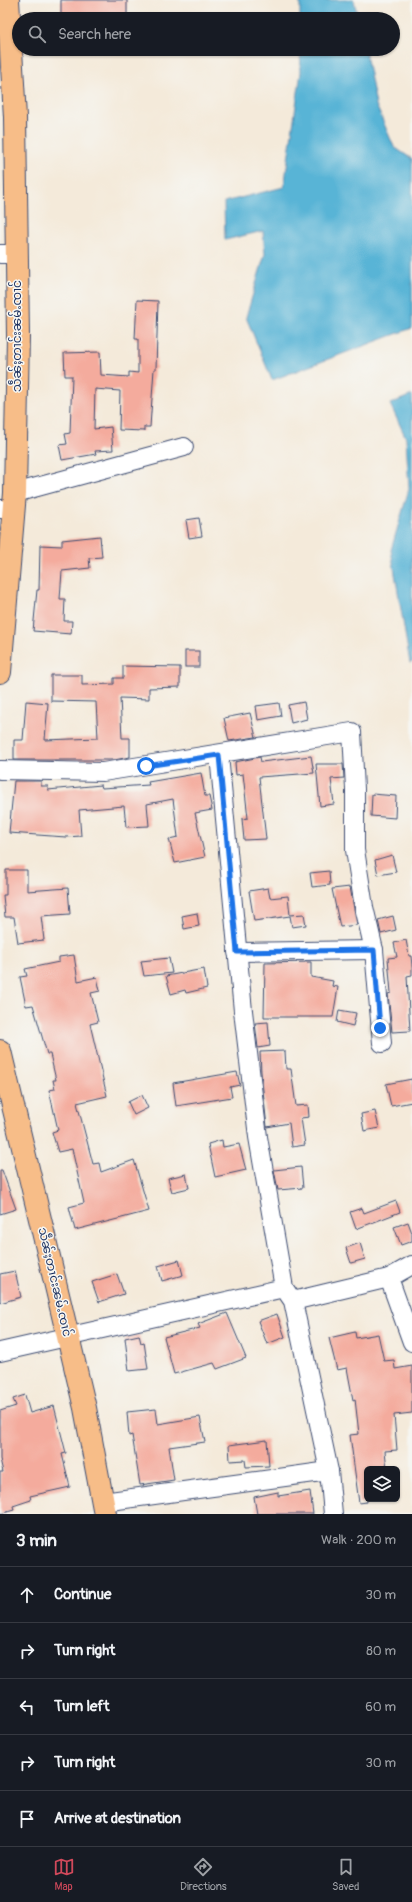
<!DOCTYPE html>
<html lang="en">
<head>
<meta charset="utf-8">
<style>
	:root { --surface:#171b24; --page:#20242c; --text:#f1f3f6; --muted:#9ea1a6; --line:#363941; --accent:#d1495b }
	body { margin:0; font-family:Pangolin,"Noto Sans Myanmar",sans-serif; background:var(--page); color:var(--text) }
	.controls { position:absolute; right:12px; bottom:12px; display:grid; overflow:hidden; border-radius:6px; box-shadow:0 1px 3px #0004 }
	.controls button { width:36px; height:36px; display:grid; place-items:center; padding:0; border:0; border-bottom:1px solid var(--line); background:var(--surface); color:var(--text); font:20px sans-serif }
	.stop { position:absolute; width:12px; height:12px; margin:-9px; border:3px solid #1a73e8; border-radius:50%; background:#fff }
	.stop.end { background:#1a73e8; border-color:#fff; box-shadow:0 1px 4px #0008 }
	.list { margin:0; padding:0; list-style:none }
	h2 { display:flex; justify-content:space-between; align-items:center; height:52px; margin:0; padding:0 16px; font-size:17px }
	h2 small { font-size:13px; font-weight:400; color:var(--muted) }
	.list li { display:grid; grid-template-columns:26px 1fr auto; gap:12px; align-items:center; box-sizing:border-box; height:56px; padding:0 16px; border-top:1px solid var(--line) }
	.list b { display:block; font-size:15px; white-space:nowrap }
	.list em { font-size:13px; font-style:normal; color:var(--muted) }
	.icon { flex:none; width:22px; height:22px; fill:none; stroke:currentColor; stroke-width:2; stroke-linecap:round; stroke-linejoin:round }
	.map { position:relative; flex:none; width:412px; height:1514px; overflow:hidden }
	.search { position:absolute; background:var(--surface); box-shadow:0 1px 3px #0004; left:12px; right:12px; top:12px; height:44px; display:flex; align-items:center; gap:10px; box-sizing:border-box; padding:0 14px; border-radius:22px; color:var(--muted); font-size:15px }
	.sheet { height:332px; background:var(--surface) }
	nav { display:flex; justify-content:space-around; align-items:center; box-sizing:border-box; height:56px; border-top:1px solid var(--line); background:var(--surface); font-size:11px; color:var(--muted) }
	nav a { display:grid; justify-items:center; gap:2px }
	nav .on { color:var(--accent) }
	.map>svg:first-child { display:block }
	.water { fill:#59b4d6; stroke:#3a729a }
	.building { fill:#f4ab9d }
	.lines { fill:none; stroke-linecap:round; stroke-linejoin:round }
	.minor-casing { stroke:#3c4b71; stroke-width:20 }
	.trunk-casing { stroke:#3c4b71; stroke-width:24 }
	.minor { stroke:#fff; stroke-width:18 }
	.trunk { stroke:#f7bd88; stroke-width:22 }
	.route { stroke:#1a73e8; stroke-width:5 }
	.labels { text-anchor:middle; stroke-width:3; stroke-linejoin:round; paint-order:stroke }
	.street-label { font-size:12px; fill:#1b2f5e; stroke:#f6f6f2 }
</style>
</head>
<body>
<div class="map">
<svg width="412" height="1514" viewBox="0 0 412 1514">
	<rect width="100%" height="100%" fill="#f6f6f2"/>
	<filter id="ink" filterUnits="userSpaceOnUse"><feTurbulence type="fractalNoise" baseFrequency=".025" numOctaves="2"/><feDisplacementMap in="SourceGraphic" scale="8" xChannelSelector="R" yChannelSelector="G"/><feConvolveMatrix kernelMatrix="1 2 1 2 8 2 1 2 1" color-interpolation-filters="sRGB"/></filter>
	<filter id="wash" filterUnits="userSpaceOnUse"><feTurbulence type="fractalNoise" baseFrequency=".012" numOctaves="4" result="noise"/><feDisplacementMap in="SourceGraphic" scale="16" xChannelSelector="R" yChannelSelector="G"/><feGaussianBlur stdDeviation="0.9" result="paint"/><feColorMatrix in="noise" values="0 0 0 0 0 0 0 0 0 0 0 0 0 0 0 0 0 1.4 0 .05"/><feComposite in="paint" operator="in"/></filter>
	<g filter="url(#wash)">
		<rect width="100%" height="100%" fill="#f4eada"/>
		<g class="water">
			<path d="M300,0h54l4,19h-58z"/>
			<path d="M300,49h65l11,56 18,42 18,12v169l-140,52 -26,-63 19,-63 -2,-23 -38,9 -1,-38 60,-15 17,-115z"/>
			<path d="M412,395v267l-2,1 -19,-113 18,-61 -3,-51 -16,-34z"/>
		</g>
		<g id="blocks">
			<g class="building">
				<rect x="61" y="0" width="66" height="19"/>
				<path d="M137,300l21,1 -2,68h-2l-4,58h-6v4l-25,-1 1,-39 -25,-2 -1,40 17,-2 2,23 -18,1 1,3 -34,6 -3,-15 8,-1 -2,-10 5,-1 2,-57h-7l-1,-23 36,-1 1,23 28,2v-5l9,1v-34h-3z"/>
				<path d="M199,518l3,18 -13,2 -3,-18z"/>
				<path d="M100,536l2,21 -13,1 1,10 -28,3 -2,28h5l-1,22h8l-1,13 -38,-3 4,-41h2l1,-45 22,1v-6z"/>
				<rect x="185" y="651" width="14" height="16"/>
				<path d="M123,666l57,1v20l-31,1v11l-29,-1 2,40h8v19l-16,3h-100v-20h9l3,-39 22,2 -3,37 53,-2 -2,-36 -45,-1v-26h31v10l32,-1v-6h9z"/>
				<path d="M304,702l3,17 -16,4 -3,-18z"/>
				<path d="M279,703l2,13 -23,4 -2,-14z"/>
				<path d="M250,713l6,24 -27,4 -5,-23z"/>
				<path d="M311,756l3,17 -55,4 7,62 -22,1 -2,-21 6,-1 -5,-44 -7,1 -1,-13 25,-5 1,5z"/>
				<path d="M316,764h27l1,14 -13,1 3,25 -14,2z"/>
				<path d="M201,773l4,23h4l3,14 -17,3 10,44 -30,6 -6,-24 9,-2 -5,-38 -26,5 2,22 -23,1 -2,-21 -45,4 2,26 -15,1 -57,-4 5,-52h27v5h7v4l53,-5 1,3 47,-3 -1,-3z"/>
				<path d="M372,794l24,2 -1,22 -24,-2z"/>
				<path d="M392,855l4,17 -18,3 -3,-15z"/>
				<path d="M6,870h21v21l41,-3 2,26 -29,2 3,24 -26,3 -4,-26h-9l-2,-22h3z"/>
				<path d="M329,871l1,14 -18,2 -2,-14z"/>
				<path d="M350,887l7,38 -17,2 -8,-38z"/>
				<path d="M268,888l2,10 18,-2 2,19 14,-1 2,11 -14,2 -2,-11 -36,5 -5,-30z"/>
				<path d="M197,913l2,13 -15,3 -2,-13z"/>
				<path d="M393,916l3,14 -15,4 -3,-14z"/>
				<path d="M406,940l3,16h2l1,10v9l-5,1 3,55 -18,1 -4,-38 3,-1 -3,-35 9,-1 -3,-14z"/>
				<path d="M74,955l4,26 19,-4 3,14 -9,2 7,29 -8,2 17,72 -30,7 16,61 6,-1 2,9 33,-12 15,51 -74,19 -6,-23 15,-4 -12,-54 -14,3 -6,-20 6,-2 -9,-40 6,-1 -2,-9h3l-6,-26h-3l-14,-49 -7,1 -6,-29 7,-1 -2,-7 34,-7v-5z"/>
				<path d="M169,958l3,15 -28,3 -3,-15z"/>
				<path d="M311,962v15l22,4 -1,5 6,1 -5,30h-69l1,-54z"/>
				<path d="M204,969l3,19 -21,5 -1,-3 -14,4 -5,-18z"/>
				<path d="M339,1010l17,3 -3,13 -16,-4z"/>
				<path d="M268,1022l2,24 -12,2 -3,-25z"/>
				<path d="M285,1051l1,18h5l5,37 12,-1 1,12 -8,1 4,27 -13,2 -3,-24 -22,4 -6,-55 -1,-20z"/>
				<path d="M237,1072l3,13 -10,2 2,10 -56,9 -3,-23z"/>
				<path d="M412,1079v23l-21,4 -5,-22z"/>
				<path d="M142,1095l6,13 -14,7 -6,-13z"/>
				<path d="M375,1111l4,17 -15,3 -3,-17z"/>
				<path d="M222,1140l1,7 16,-3 7,26 -31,7 -7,-33z"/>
				<path d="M301,1167l2,21 -25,2 -4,-20z"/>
				<path d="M0,1170h2l14,39 -16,5z"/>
				<path d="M186,1174l3,14 -17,4 -4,-14z"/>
				<path d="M396,1201l4,11 -44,17 -6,-17 12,-4 2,5z"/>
				<path d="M408,1222l4,11v8l-11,4 -7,-18z"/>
				<path d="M360,1243l5,16 -14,4 -5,-15z"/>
				<path d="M179,1260l4,15 -21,6 -4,-15z"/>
				<path d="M15,1271l6,26 -21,6v-29z"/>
				<path d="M117,1274l7,20 -25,8 -7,-20z"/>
				<path d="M227,1313l19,45 -29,11 -3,-6 -40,11 -10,-37 36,-9 -2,-4z"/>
				<path d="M277,1314l8,23 -18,7 -9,-23z"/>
				<path d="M355,1332l1,6 22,-4 6,27 10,-1 1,9 17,-3v47l-18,2 3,35 -12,1 2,18h-20v33l-8,1 -9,-68 9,-1 -4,-35 -2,1 -6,-32 -10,2 -8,-32z"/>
				<path d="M139,1335l2,8 3,-1 4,27 -19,2 -4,-33z"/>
				<path d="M25,1395l5,18 24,-7 12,47 -4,1 8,33 -40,9 1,4 -18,6 1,4 -14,4v-42h3l-3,-13v-48l16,-5 -3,-7z"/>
				<path d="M156,1409l2,15 42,-7 5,25 -36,5 5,33 -34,5 -8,-50 -3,1 -2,-24z"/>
				<path d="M267,1440l2,26 -23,1 -1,-7 -15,1 -1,-16z"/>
				<path d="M310,1491l3,23h-56l-3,-17 24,-5v4z"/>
			</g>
		</g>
	</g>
	<g filter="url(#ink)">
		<use href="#blocks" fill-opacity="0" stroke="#3c4b71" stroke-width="1"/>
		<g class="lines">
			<defs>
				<g id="minor">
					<path d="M0,254h17"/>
					<path d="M15,493l169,-46"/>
					<path d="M0,509h12"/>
					<path d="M219,755l24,256 15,126 26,151 9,13 36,170 4,43"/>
					<path d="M0,770l103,2 249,-40 3,57v61l9,57 10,43 8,93"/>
					<path d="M237,952l137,-2"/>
					<path d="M389,1278l23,64"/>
					<path d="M293,1301l96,-23 23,-13"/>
					<path d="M0,1352l284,-64"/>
					<path d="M103,1502l226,-31"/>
				</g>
				<g id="trunk">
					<path d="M0,672l15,-179 3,-157 -3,-219 -7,-117"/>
					<path d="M0,1051l85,357 20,106"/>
				</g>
			</defs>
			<use href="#minor" class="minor-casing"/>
			<use href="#trunk" class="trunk-casing"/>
			<use href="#minor" class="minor"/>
			<use href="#trunk" class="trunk"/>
		</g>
	</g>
	<g class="lines" filter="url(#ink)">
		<path class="route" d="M146,766l73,-11 18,197 137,-2 6,78"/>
	</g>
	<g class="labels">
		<g class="street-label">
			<text transform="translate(17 336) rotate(-90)" y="4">သဵၼ်ႈတၢင်းၼမ်ႉၸၢင်</text>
			<text transform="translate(55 1282) rotate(77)" y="4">သဵၼ်ႈတၢင်းၼမ်ႉၸၢင်</text>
		</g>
	</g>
</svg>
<div class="controls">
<button><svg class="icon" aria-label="layers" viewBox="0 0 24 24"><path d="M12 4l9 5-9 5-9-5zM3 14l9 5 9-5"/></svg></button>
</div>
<div class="stop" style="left:146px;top:766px"></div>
<div class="stop end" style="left:380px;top:1028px"></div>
<div class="search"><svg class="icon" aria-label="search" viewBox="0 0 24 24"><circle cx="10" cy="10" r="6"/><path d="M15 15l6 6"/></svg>Search here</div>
</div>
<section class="sheet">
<h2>3 min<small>Walk · 200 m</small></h2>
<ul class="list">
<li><svg class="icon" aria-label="ahead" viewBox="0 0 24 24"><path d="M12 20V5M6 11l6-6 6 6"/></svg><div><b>Continue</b></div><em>30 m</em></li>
<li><svg class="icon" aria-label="right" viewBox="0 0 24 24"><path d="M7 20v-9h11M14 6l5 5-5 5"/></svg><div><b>Turn right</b></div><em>80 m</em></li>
<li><svg class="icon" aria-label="left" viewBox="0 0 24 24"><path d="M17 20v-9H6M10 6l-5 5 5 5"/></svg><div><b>Turn left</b></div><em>60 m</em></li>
<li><svg class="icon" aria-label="right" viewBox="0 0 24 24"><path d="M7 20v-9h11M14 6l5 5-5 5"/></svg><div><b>Turn right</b></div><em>30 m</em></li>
<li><svg class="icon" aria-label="arrive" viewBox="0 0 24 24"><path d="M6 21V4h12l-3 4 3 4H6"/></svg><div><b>Arrive at destination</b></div></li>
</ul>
</section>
<nav>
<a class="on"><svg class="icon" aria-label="map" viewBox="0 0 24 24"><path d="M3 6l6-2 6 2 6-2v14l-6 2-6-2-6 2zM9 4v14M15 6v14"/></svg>Map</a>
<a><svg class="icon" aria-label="directions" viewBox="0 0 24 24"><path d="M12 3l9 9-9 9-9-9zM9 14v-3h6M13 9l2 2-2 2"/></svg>Directions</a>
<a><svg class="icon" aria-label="saved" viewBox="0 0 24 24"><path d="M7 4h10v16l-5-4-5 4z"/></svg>Saved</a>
</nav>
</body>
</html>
